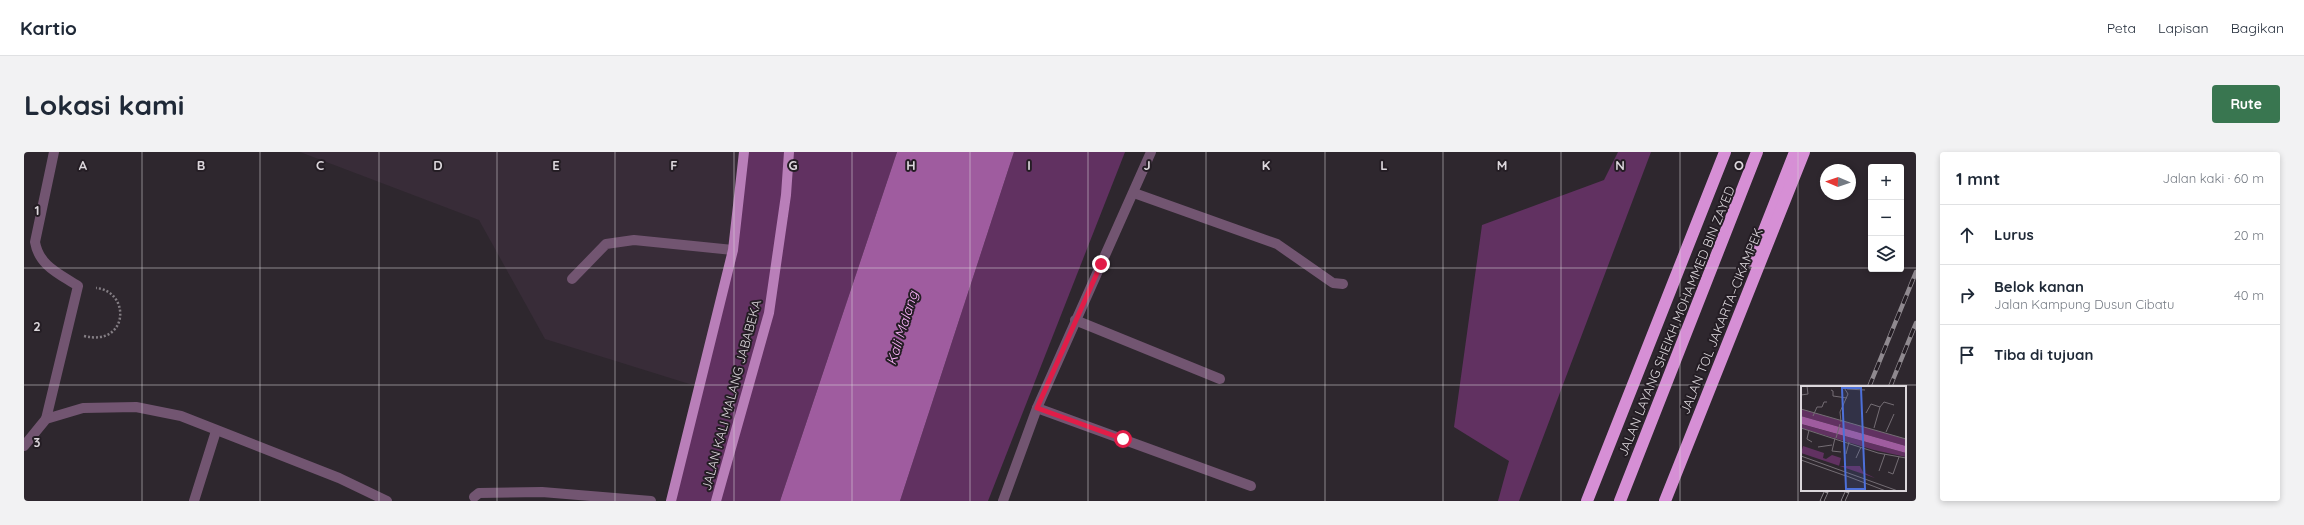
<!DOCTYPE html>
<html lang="id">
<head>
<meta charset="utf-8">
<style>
	:root { --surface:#fff; --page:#f2f2f3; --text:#1f2937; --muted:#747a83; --line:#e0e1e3; --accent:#397650 }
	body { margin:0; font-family:Quicksand,sans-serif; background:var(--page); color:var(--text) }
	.controls { position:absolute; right:12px; top:12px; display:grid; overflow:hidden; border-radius:4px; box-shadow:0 2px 6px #0003 }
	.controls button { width:36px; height:36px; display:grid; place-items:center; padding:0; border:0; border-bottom:1px solid var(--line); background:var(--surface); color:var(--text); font:20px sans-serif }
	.compass { position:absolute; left:1796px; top:12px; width:36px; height:36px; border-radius:50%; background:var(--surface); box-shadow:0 2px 6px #0003; rotate:272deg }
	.stop { position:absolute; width:12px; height:12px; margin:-9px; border:3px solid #e11d48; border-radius:50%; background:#fff }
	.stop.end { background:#e11d48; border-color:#fff; box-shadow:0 1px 4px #0008 }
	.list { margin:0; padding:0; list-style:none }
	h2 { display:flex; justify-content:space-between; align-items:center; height:52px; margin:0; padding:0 16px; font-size:17px }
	h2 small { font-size:13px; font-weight:400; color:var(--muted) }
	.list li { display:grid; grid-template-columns:26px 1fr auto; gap:12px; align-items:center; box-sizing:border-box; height:60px; padding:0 16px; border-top:1px solid var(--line) }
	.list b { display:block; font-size:15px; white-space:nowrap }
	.list p { margin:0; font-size:13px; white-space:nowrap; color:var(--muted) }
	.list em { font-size:13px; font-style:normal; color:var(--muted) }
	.icon { flex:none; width:22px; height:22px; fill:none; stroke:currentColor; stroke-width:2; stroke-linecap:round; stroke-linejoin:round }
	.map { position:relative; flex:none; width:1892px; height:349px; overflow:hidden; border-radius:4px }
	header { display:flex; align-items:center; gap:24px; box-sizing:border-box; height:56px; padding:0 20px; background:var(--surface); border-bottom:1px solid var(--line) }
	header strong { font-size:19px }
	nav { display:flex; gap:22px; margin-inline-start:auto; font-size:14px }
	.intro { display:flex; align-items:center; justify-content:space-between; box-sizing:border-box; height:96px; padding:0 24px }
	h1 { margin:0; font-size:28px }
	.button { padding:10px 18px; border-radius:4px; background:var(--accent); color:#fff; font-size:14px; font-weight:700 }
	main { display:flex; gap:24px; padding:0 24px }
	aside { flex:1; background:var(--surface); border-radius:4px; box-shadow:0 2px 6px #0003 }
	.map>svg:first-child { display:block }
	.built { fill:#382c38 }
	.green { fill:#613161 }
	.water { fill:#9f5c9f }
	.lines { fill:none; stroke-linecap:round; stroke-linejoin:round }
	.path { stroke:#837d83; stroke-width:2.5; stroke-dasharray:2 2; stroke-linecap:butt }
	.minor { stroke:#725571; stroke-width:10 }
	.major { stroke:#b97fb9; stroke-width:10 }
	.highway { stroke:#d68fd5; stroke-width:12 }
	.rail-casing { stroke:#8f898f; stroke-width:4.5 }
	.rail { stroke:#241d24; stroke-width:3; stroke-dasharray:9; stroke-linecap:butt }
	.route { stroke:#e11d48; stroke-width:5 }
	.grid { fill:none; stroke:#dcd7dc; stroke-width:1; stroke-opacity:0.55 }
	.labels { text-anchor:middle; stroke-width:4; stroke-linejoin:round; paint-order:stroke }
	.street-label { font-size:13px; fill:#dcd7dc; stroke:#241d24 }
	.water-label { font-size:14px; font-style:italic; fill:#fbb2fa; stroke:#241d24 }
	.inset-road { fill:none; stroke:#746d74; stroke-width:1 }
	.view { fill:#4d70d9; fill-opacity:0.15; stroke:#4d70d9; stroke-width:2 }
	.inset-edge { fill:none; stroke:#dcd7dc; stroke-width:2 }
	.grid-label { font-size:13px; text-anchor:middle; font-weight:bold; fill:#dcd7dc; stroke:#241d24; stroke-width:4; stroke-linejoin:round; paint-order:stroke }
</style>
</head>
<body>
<header>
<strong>Kartio</strong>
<nav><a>Peta</a><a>Lapisan</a><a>Bagikan</a></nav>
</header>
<div class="intro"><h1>Lokasi kami</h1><a class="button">Rute</a></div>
<main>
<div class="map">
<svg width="1892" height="349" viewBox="0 0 1892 349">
	<rect width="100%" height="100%" fill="#2e272e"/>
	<path class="built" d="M276,0h442l-9,98 -34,137 -154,-48 -66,-119z"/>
	<g class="green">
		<path d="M718,0h155l-117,349h-109l62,-251z"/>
		<path d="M990,0h111l-137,349h-88z"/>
		<path d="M1594,0h33l-132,349h-21l11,-40 -55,-34 28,-202 122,-45z"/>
	</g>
	<path class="water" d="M873,0h117l-114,349h-120z"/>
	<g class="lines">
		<path class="path" d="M60,184c45,11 47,-45 12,-48"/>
		<g class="minor">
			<path d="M1110,41l143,51 56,39 10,1"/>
			<path d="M548,127l34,-35 28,-4 99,10"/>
			<path d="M1051,168l145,59"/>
			<path d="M1013,256l214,78"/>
			<path d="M22,267l32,-133c-18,-12 -39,-20 -43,-44l19,-90"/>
			<path d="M0,294l22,-27 37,-11 53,-1 45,9 158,62 48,23"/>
			<path d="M450,345l5,-4 63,-1 109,9"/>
			<path d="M170,349l22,-70"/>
			<path d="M979,349l34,-93 114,-256"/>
		</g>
		<g class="major">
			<path d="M647,349l62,-251 11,-98"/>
			<path d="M692,349l53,-188 17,-118 3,-43"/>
		</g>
		<g class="highway">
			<path d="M1728,109l43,-109"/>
			<path d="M1563,349l138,-349"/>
			<path d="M1596,349l137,-349"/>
			<path d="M1641,349l139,-349"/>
		</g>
		<defs>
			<g id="rail">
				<path d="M1845,235l47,-115"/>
				<path d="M1866,235l26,-64"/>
				<path d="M1798,349l5,-11"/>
				<path d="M1819,349l5,-11"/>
			</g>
		</defs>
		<use href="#rail" class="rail-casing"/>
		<use href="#rail" class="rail"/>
	</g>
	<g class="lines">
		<path class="route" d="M1077,112l-64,144 86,31"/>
	</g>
	<path class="grid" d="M118,0v349M236,0v349M355,0v349M473,0v349M591,0v349M710,0v349M828,0v349M946,0v349M1064,0v349M1182,0v349M1301,0v349M1419,0v349M1537,0v349M1656,0v349M1774,0v349M0,116h1847M1877,116h15M0,233h1892"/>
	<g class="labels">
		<g class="street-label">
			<text transform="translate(1652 169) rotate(-68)" y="5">JALAN LAYANG SHEIKH MOHAMMED BIN ZAYED</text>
			<text transform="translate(1697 169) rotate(-68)" y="5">JALAN TOL JAKARTA–CIKAMPEK</text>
			<text transform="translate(707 243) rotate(-75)" y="5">JALAN KALI MALANG JABABEKA</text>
		</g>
		<g class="water-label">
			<text transform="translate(878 176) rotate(-73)" y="5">Kali Malang</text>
		</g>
	</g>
	<g transform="translate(1777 234)">
		<rect width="105" height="105" fill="#2e272e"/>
		<path d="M0,23l105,30v7l-105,-30zM0,38l105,29v4l-32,-7 -73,-22zM2,60l21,7 -1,5 3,1 6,-4 9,3 -2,8h21l3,6 12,6 -50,-17 -24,-8z" fill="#613161"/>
		<path d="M0,30l105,30v7l-101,-28 -4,-1z" fill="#9f5c9f"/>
		<path class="inset-road" d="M46,3l18,1M30,4l2,1v5l14,2M0,9l7,-1 -1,-8M79,21l4,-5 10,3M0,23l105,30M65,27l5,-9 9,3 -6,21M12,30l4,-9h5l2,-5h3M40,36l-1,-10 8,-18 -5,-8M0,42l77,25 28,5M8,44l-2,9 5,3M85,46l8,-18M34,52l-3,13 9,1M35,52l4,-14M17,61l14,-2M45,68l3,-12M0,70l97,35M55,72l5,-11M0,74l45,16M78,85l6,-17M87,86l5,2 6,-17M43,89l42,16"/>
		<path class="view" d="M41,2h19l4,101h-19z"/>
		<rect width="105" height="105" class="inset-edge"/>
	</g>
	<g class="grid-label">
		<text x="59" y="18">A</text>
		<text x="177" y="18">B</text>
		<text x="296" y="18">C</text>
		<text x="414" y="18">D</text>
		<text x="532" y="18">E</text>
		<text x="650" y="18">F</text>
		<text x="769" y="18">G</text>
		<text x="887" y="18">H</text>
		<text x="1005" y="18">I</text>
		<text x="1123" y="18">J</text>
		<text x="1242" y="18">K</text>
		<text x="1360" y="18">L</text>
		<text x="1478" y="18">M</text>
		<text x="1596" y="18">N</text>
		<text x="1715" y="18">O</text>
		<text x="13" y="63">1</text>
		<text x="13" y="179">2</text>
		<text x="13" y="295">3</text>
	</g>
</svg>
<div class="controls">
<button>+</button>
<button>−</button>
<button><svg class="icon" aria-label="layers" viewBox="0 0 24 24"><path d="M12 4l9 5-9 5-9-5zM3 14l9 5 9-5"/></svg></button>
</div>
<svg class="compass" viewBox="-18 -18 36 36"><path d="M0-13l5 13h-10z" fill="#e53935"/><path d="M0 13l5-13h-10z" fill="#747a83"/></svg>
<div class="stop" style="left:1099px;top:287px"></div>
<div class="stop end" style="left:1077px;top:112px"></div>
</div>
<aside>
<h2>1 mnt<small>Jalan kaki · 60 m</small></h2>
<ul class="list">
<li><svg class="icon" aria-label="ahead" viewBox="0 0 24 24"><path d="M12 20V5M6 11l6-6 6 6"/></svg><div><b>Lurus</b></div><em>20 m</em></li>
<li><svg class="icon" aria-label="right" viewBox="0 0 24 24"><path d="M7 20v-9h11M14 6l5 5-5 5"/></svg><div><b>Belok kanan</b><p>Jalan Kampung Dusun Cibatu</p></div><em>40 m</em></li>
<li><svg class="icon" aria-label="arrive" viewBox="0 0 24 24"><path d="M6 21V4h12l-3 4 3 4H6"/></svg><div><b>Tiba di tujuan</b></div></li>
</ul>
</aside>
</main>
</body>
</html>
